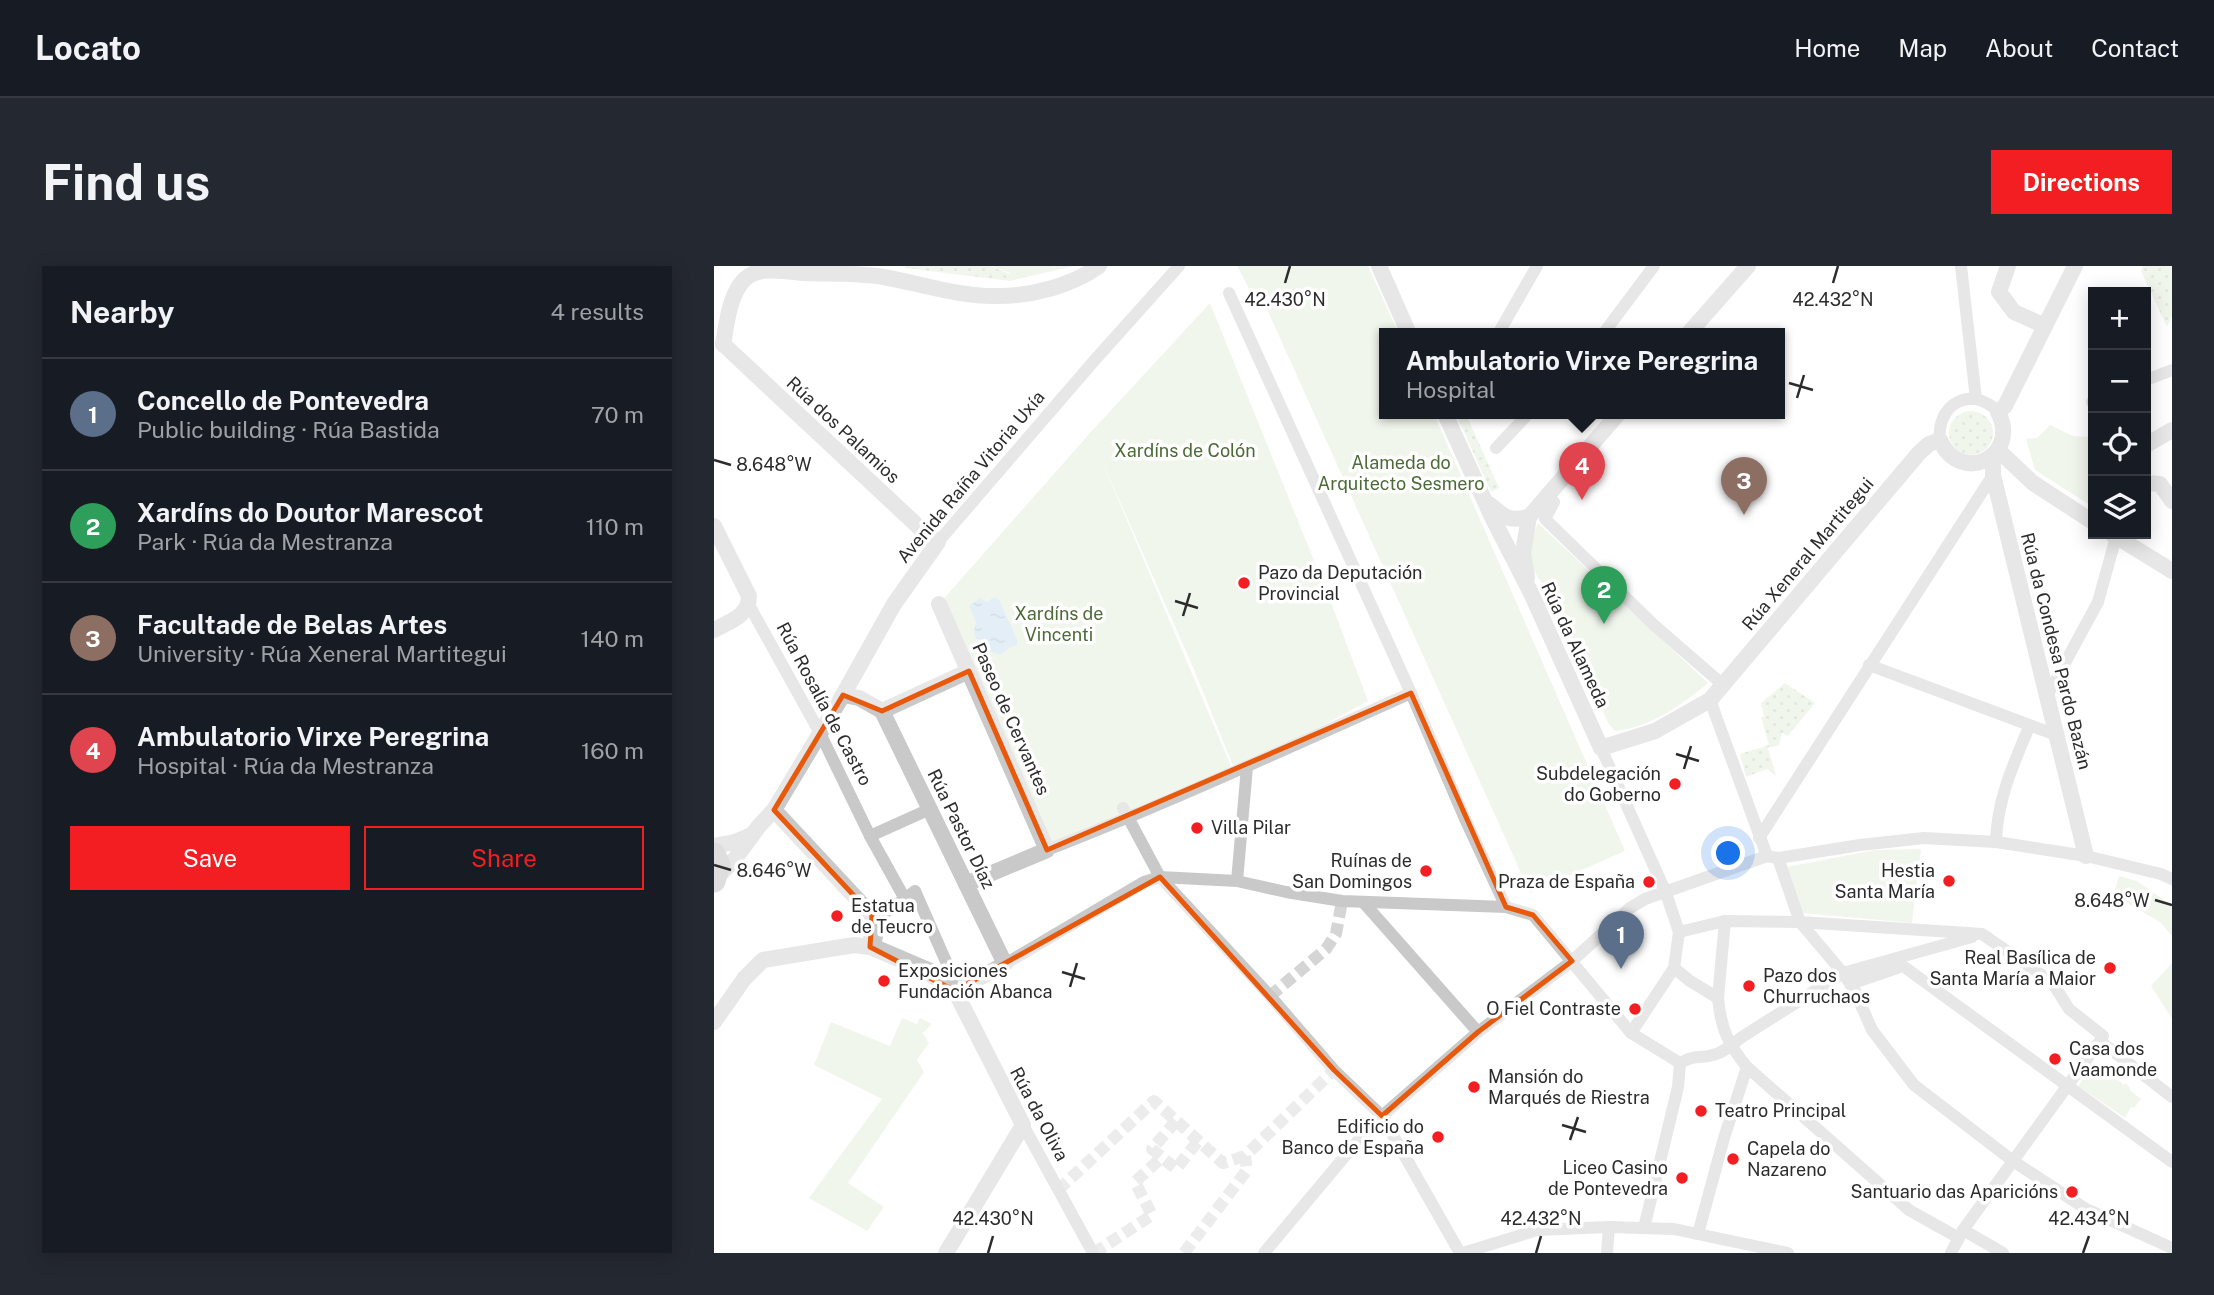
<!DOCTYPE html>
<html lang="en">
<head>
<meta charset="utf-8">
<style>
	:root { --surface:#171b24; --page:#242831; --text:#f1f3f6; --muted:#9ea1a6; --line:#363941; --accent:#f31e21 }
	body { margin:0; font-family:"Public Sans",sans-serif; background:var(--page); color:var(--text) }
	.controls { position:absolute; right:21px; top:21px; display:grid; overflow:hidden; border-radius:0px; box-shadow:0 4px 18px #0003 }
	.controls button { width:63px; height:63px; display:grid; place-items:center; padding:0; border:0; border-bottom:2px solid var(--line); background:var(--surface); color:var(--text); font:35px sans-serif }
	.you { position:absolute; left:1015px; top:588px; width:24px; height:24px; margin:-18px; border:5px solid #fff; border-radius:50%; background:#1a73e8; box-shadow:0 0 0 10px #1a73e833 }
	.badge { display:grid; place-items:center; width:46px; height:46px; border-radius:50%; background:var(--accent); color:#fff; font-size:23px; font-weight:700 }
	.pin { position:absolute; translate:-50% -58px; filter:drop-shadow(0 2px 4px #0008) }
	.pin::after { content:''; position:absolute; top:37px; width:24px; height:21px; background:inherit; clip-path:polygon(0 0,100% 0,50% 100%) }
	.popup { position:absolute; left:665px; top:62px; width:406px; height:91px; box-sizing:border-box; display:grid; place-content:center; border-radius:0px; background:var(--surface); filter:drop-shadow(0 2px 5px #0005); font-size:23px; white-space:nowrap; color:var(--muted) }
	.popup b { font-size:26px; color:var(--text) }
	.popup::after { content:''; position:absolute; left:50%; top:100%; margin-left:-14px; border:14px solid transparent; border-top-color:var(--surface) }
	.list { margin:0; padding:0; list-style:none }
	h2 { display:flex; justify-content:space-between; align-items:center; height:91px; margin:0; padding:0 28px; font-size:30px }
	h2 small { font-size:23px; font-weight:400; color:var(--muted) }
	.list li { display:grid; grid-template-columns:46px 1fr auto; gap:21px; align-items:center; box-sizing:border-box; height:112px; padding:0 28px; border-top:2px solid var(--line) }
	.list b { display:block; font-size:26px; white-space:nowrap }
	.list p { margin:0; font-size:23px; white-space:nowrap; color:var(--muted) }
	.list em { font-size:23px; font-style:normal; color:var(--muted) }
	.actions { display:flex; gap:14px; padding:21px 28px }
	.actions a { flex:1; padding:16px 0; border:2px solid var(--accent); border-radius:0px; text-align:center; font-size:24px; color:var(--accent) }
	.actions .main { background:var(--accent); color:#fff }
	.icon { flex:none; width:38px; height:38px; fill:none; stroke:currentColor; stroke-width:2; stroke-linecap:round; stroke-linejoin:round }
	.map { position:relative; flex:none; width:1458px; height:987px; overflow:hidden; border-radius:0px }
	header { display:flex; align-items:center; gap:42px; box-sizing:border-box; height:98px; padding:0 35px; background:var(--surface); border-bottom:2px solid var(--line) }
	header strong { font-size:33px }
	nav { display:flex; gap:38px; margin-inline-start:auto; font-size:24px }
	.intro { display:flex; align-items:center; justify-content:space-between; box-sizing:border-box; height:168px; padding:0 42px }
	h1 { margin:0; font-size:49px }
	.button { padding:18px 32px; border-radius:0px; background:var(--accent); color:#fff; font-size:24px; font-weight:700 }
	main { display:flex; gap:42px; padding:0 42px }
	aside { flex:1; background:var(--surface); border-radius:0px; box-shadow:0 4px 18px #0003 }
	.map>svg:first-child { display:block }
	.grass { fill:url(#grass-dots) }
	.green { fill:#e1ebd8 }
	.water { fill:url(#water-ripples) }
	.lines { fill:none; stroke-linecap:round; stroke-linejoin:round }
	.pedestrian-tunnel { stroke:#d5d5d5; stroke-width:12; stroke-dasharray:12 6; stroke-linecap:butt }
	.pedestrian { stroke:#c9c9c9; stroke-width:12 }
	.minor { stroke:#c9c9c9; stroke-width:16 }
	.secondary { stroke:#b6b6b6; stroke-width:23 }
	.marked { fill:none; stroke:#e8590c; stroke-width:5; stroke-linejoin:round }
	.ticks { fill:none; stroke:#2c2c2c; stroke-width:2.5 }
	.poi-dot { fill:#f31e21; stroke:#fff; stroke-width:2.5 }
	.labels { text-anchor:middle; stroke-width:7; stroke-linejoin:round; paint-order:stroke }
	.street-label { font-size:18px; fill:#2c2c2c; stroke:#fff }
	.park-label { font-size:18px; fill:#4c6b37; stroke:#fff }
	.poi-label { font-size:18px; fill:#2c2c2c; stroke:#fff; text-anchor:start }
	.ticks-label { font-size:18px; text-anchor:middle; fill:#2c2c2c; stroke:#fff; stroke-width:7; stroke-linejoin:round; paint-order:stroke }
</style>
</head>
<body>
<header>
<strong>Locato</strong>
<nav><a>Home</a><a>Map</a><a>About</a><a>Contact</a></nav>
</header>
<div class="intro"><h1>Find us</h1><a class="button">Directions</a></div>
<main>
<aside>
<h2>Nearby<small>4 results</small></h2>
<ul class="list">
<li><span class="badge" style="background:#5c6f8a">1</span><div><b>Concello de Pontevedra</b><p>Public building · Rúa Bastida</p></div><em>70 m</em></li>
<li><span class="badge" style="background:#2e9e5b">2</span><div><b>Xardíns do Doutor Marescot</b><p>Park · Rúa da Mestranza</p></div><em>110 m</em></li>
<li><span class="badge" style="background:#8d6e63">3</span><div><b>Facultade de Belas Artes</b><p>University · Rúa Xeneral Martitegui</p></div><em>140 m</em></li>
<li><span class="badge" style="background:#e0444e">4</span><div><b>Ambulatorio Virxe Peregrina</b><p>Hospital · Rúa da Mestranza</p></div><em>160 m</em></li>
</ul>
<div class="actions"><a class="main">Save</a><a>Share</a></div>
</aside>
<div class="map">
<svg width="1458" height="987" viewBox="0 0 1458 987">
	<defs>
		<pattern id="grass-dots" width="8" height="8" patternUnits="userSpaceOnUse" patternTransform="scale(1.75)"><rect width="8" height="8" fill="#e1ebd8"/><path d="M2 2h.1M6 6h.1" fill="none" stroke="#c1caba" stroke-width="1.8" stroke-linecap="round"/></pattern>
		<pattern id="water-ripples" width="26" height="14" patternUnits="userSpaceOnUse" patternTransform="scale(1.75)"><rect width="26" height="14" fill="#c2daed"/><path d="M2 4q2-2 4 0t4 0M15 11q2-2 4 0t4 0" fill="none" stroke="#a7bbcb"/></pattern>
	</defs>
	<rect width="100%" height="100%" fill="#fff"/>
	<g class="grass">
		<path d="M191,0h86l19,8v7l-105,-13z"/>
		<path d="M1429,0h29v50l-5,11 -26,-56z"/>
		<circle cx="1257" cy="167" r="22"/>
		<path d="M742,148h10l33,74 -8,4z"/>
		<path d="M1071,417l30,20 -27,33 -6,-3 -3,12 -11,3 8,28 -9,-7 -21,8 -6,-23 29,-9 -8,-28 3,-1 -3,-13z"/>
	</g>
	<g class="green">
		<path d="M277,0h83l-64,15v-8z"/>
		<path d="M523,0h131l31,68h-15v80h50l191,437 -95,42 -268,-595 -9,-2z"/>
		<path d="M496,37l122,302 36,96 -121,66 -13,1 -42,-103 -90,-204 132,312 -187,77 -108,-246 151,-171z"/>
		<path d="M1336,159l23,11 20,1v70l-58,-37 -9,-31 11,-1z"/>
		<path d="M824,257l170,160c-26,22 -58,45 -93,48l-7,-8 -47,-104 -15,-30 -14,-21 -2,-17 2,-13z"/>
		<path d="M1207,583l-9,74 -109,-10 -16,-46 88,-17z"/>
		<path d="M1405,610l18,5 35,25v30l-12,-14 -33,-19 -10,8 -11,-7 7,-8z"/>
		<path d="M1458,697v56l-21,-33z"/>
		<path d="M188,752l15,6 3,-6 12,6 -9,9 6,10 -12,17 7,12 -76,111 36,24 -17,24 -58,-33 73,-99 -68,-34 17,-43 59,24z"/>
		<path d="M1382,797l9,7 2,-1 4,3 -1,2 14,11 2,-2 4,5v2l11,9 -7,9 -3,-1 -6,11 -47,-32z"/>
	</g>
	<path class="water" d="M280,331l5,3 18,39v6l-7,2 -10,8 -9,-3 -6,-11 -9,-2 -2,-8 2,-9 -7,-16 11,-8 7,4z"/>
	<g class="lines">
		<g class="pedestrian-tunnel">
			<path d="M556,730l56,-47 10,-15 6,-33"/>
			<path d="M462,855l-24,28 24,20 22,-28"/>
			<path d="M344,924l96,-89 69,62 22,-7"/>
			<path d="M380,987l58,-38 -17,-33 27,-25"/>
			<path d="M470,987l63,-83 -2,-14 89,-86"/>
		</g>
		<g class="pedestrian">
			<path d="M1247,0l15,133"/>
			<path d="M515,27l182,400 54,126 41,88"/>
			<path d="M784,68l39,-68"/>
			<path d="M889,68l51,-68"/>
			<path d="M1432,114l26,-10"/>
			<path d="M1378,136l1,-1"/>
			<path d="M1226,174c-4,-36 32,-56 58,-28"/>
			<path d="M782,182l32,-34"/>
			<path d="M832,230l8,6 -9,17 109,106 68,59"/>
			<path d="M224,276l155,-180 86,-96"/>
			<path d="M35,339l71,128 50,103 35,63"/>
			<path d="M1155,399l187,70"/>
			<path d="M1333,430l51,-94 18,-65"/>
			<path d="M996,434l57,156"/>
			<path d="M887,482l65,145 13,39 -5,36 16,13 28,17c3,31 10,46 29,69l162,143 50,28"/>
			<path d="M409,542l37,69 110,119 64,74 48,46 78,137"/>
			<path d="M156,570l60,-27"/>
			<path d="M1045,572l234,-363"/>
			<path d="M1282,576c1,-42 17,-77 33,-115"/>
			<path d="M333,584c123,-48 243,-103 364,-157"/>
			<path d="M1064,592l22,64 43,51 11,16 18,41 42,55 99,76 73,48 86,39"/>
			<path d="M523,615l10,-114"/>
			<path d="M201,625l40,91 -24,-13 -56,-24 4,-17 -1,-10z"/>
			<path d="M650,637l114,129"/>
			<path d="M965,666l46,-11 75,1 182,12 70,48 17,27 34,27"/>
			<path d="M291,698l139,-82 16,-5 77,4 49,11 56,9 164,6 27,8 98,118 49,30"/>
			<path d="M1136,718l53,-18 269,196"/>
			<path d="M1004,732l7,-77"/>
			<path d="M917,767l43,-65"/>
			<path d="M966,797c16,-9 18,-4 33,-8 10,-2 20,-11 29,-18l101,-64 129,-36"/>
			<path d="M309,859l70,128"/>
			<path d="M930,962l34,-141 2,-24"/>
			<path d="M1249,964l40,23"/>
			<path d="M984,968l26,-96 23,-71"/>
			<path d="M550,987l97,-116 21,-21 96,-84 94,-71 58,-53 15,-9 122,-43 11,2 82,-13 64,-7 72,4 90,14 75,18 11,5"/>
			<path d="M749,987l74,-23 72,-3 65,2 114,24"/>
			<path d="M893,987l2,-26"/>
			<path d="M1237,987l12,-23 137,-189 72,56"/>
		</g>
		<g class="minor">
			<path d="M665,0l30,68"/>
			<path d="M1294,0l-9,26 15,20 31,14"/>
			<path d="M974,68l60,-68"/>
			<path d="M9,78c4,-20 6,-50 22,-65 13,-13 40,-8 57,-6 25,1 50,0 75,3 40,6 80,21 121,20 34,0 73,-10 101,-30"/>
			<path d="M731,148l47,103 39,76 70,155 54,-17 55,-31 209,-247 10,-9 11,-4c20,46 81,17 58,-28l7,-6 70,-140"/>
			<path d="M1432,179l26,-15"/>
			<path d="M1284,184l35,33 60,39"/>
			<path d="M1279,190v19l93,381"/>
			<path d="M1432,217l14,1 12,17"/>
			<path d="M775,238c16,13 19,18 40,13"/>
			<path d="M0,260l35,70c0,20 -19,25 -35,34"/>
			<path d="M1398,268l60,37"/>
			<path d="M813,311l-4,-24 6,-36 89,-103"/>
			<path d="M225,338l108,246 -81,34"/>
			<path d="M129,429l16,3 23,13 123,253 -50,27"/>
			<path d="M168,445l87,-40"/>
			<path d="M60,544l98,105 1,9 -3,23"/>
			<path d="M0,580l21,-4 16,-7"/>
			<path d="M2,612l18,-18 25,-34 15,-16 69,-115 51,-91 44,-62 -16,-12 -199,-186"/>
			<path d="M0,756l30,-43 19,-19 91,-15 16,2 47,20 28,16 10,8 68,134 -77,128"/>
		</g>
		<path class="secondary" d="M0,588l5,11 -5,16"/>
	</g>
	<path d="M0 0H1458V987H0ZM255,405l78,179 364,-157 95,214 27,8 39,46 -94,71 -96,84 -48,-46 -174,-193 -205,114 -85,-44 2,-32 -98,-105 69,-115 39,16z" fill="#fff" fill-opacity=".55" fill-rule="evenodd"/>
	<path class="marked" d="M255,405l78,179 364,-157 95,214 27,8 39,46 -94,71 -96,84 -48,-46 -174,-193 -205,114 -85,-44 2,-32 -98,-105 69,-115 39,16z"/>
	<path class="ticks" d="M571,17l5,-17M1119,17l5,-17M1075,117l24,7M1083,132l7,-23M0,194l17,5M461,335l23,7M469,350l7,-23M962,488l23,7M970,503l7,-23M0,599l17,5M1441,634l17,5M348,706l23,7M356,721l7,-24M848,859l24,7M856,874l8,-23M274,987l5,-17M822,987l5,-17M1369,987l6,-17"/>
	<g class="poi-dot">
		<circle cx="530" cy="317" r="7"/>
		<circle cx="961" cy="518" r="7"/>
		<circle cx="483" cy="562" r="7"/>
		<circle cx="712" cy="605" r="7"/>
		<circle cx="1235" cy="615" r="7"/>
		<circle cx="935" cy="616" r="7"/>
		<circle cx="123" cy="650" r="7"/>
		<circle cx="1396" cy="702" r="7"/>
		<circle cx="170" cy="715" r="7"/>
		<circle cx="1035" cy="720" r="7"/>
		<circle cx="921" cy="743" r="7"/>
		<circle cx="1341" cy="793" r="7"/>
		<circle cx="760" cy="821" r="7"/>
		<circle cx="987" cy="845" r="7"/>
		<circle cx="724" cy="871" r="7"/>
		<circle cx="1019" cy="893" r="7"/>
		<circle cx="968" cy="912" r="7"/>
		<circle cx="1358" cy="926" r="7"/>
	</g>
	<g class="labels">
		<g class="street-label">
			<text transform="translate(129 164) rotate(43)" y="6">Rúa dos Palamios</text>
			<text transform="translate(257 211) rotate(-50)" y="6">Avenida Raíña Vitoria Uxía</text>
			<text transform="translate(1094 288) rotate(-50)" y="6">Rúa Xeneral Martitegui</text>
			<text transform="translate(861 379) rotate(65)" y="6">Rúa da Alameda</text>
			<text transform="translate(1342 385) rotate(76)" y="6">Rúa da Condesa Pardo Bazán</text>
			<text transform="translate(110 438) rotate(62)" y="6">Rúa Rosalía de Castro</text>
			<text transform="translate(297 453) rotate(66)" y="6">Paseo de Cervantes</text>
			<text transform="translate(247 563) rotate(64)" y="6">Rúa Pastor Díaz</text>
			<text transform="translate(325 848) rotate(62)" y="6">Rúa da Oliva</text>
		</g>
		<g class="park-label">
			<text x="471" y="191">Xardíns de Colón</text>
			<text x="687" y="203">Alameda do<tspan x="687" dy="21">Arquitecto Sesmero</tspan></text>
			<text x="345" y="354">Xardíns de<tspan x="345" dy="21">Vincenti</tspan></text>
		</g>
		<g class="poi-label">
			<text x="544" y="313">Pazo da Deputación<tspan x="544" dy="21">Provincial</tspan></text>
			<text x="947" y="514" text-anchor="end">Subdelegación<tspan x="947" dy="21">do Goberno</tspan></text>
			<text x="497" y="568">Villa Pilar</text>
			<text x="698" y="601" text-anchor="end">Ruínas de<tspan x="698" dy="21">San Domingos</tspan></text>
			<text x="1221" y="611" text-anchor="end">Hestia<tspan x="1221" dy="21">Santa María</tspan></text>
			<text x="921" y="622" text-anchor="end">Praza de España</text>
			<text x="137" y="646">Estatua<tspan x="137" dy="21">de Teucro</tspan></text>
			<text x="1382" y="698" text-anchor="end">Real Basílica de<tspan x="1382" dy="21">Santa María a Maior</tspan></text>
			<text x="184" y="711">Exposiciones<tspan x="184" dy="21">Fundación Abanca</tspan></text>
			<text x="1049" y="716">Pazo dos<tspan x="1049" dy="21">Churruchaos</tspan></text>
			<text x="907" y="749" text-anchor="end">O Fiel Contraste</text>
			<text x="1355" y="789">Casa dos<tspan x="1355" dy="21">Vaamonde</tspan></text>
			<text x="774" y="817">Mansión do<tspan x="774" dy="21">Marqués de Riestra</tspan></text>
			<text x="1001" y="851">Teatro Principal</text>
			<text x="710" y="867" text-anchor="end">Edificio do<tspan x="710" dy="21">Banco de España</tspan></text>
			<text x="1033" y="889">Capela do<tspan x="1033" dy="21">Nazareno</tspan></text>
			<text x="954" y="908" text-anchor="end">Liceo Casino<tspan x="954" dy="21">de Pontevedra</tspan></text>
			<text x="1344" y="932" text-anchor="end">Santuario das Aparicións</text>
		</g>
	</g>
	<g class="ticks-label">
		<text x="571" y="40">42.430°N</text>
		<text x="1119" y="40">42.432°N</text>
		<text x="60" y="205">8.648°W</text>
		<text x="60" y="611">8.646°W</text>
		<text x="1398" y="641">8.648°W</text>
		<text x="279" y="959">42.430°N</text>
		<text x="827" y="959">42.432°N</text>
		<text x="1375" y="959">42.434°N</text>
	</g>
</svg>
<div class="controls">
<button>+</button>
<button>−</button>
<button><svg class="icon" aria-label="locate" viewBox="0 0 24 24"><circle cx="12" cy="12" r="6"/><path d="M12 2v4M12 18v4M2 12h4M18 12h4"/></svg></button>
<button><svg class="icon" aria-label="layers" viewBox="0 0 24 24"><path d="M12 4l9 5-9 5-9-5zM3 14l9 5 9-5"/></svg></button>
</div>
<div class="you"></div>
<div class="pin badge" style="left:907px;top:703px;background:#5c6f8a">1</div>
<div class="pin badge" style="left:890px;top:358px;background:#2e9e5b">2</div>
<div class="pin badge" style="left:1030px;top:249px;background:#8d6e63">3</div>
<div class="pin badge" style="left:868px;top:234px;background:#e0444e">4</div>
<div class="popup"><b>Ambulatorio Virxe Peregrina</b>Hospital</div>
</div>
</main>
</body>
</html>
